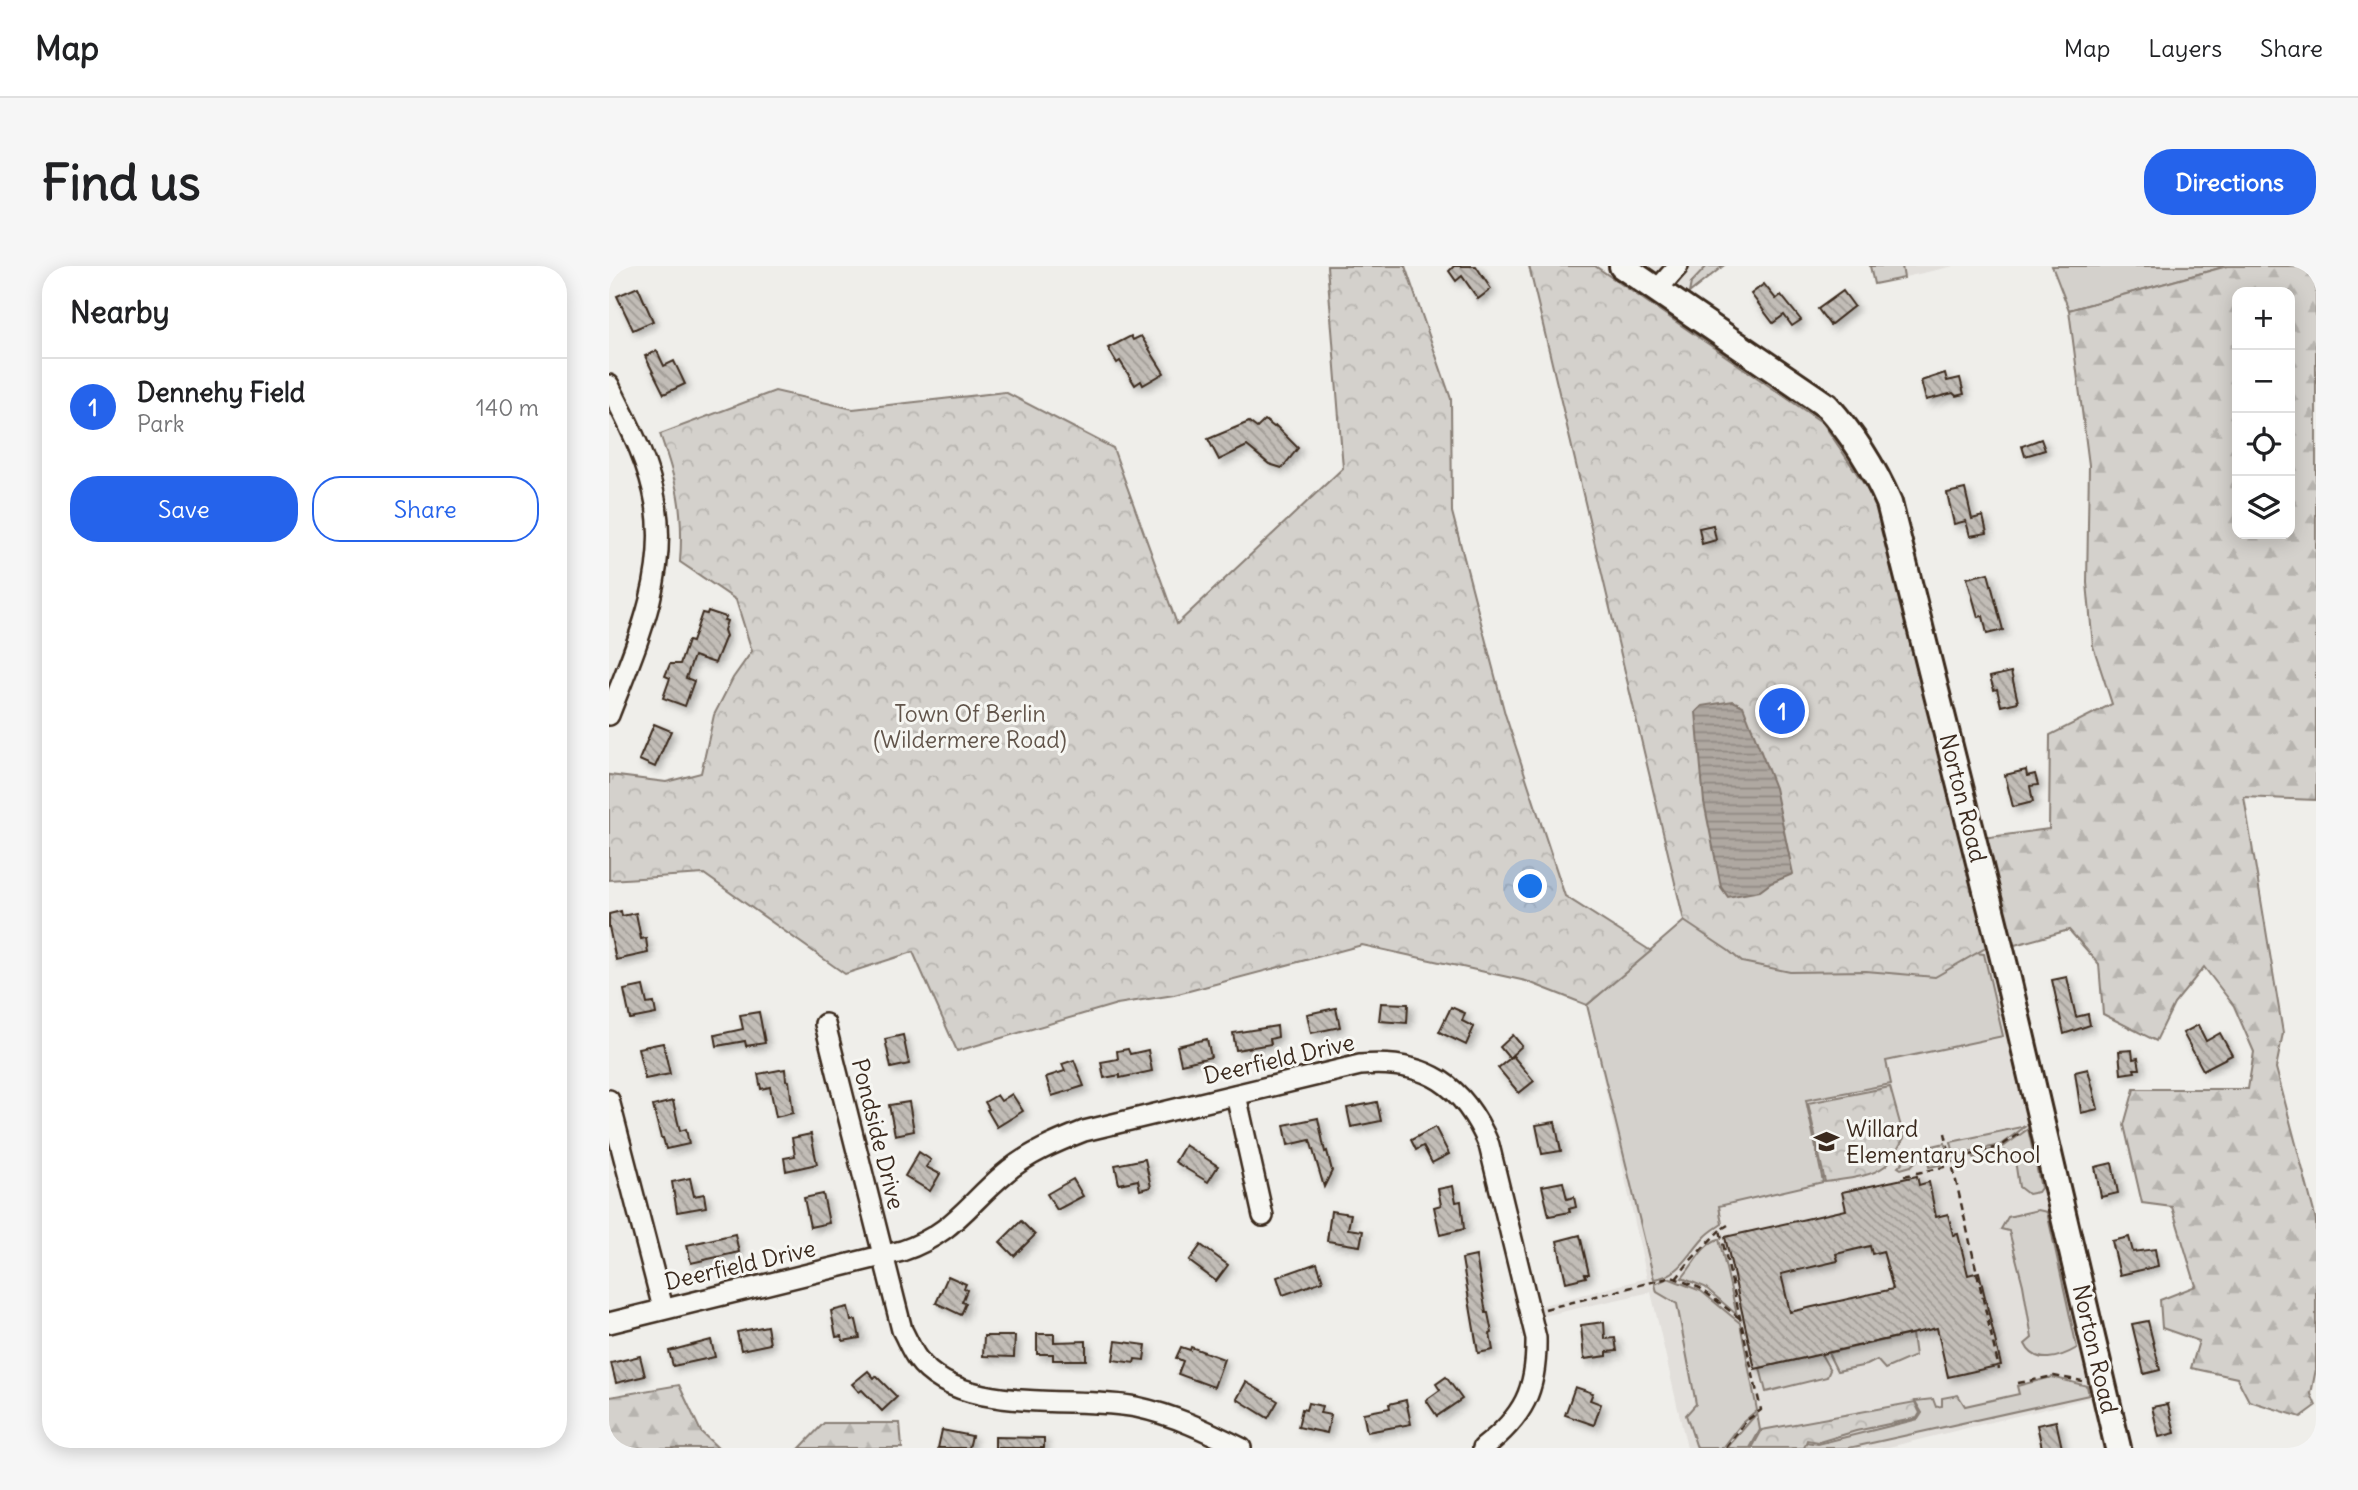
<!DOCTYPE html>
<html lang="en">
<head>
<meta charset="utf-8">
<style>
	:root { --surface:#fff; --page:#f6f6f6; --text:#202124; --muted:#757577; --line:#e0e0e0; --accent:#2563eb }
	body { margin:0; font-family:Delius,sans-serif; background:var(--page); color:var(--text) }
	.controls { position:absolute; right:21px; top:21px; display:grid; overflow:hidden; border-radius:14px; box-shadow:0 4px 18px #0003 }
	.controls button { width:63px; height:63px; display:grid; place-items:center; padding:0; border:0; border-bottom:2px solid var(--line); background:var(--surface); color:var(--text); font:35px sans-serif }
	.you { position:absolute; left:922px; top:621px; width:24px; height:24px; margin:-18px; border:5px solid #fff; border-radius:50%; background:#1a73e8; box-shadow:0 0 0 10px #1a73e833 }
	.badge { display:grid; place-items:center; width:46px; height:46px; border-radius:50%; background:var(--accent); color:#fff; font-size:23px; font-weight:700 }
	.pin { position:absolute; translate:-50% -50%; border:4px solid #fff; box-shadow:0 2px 7px #0006 }
	.list { margin:0; padding:0; list-style:none }
	h2 { display:flex; justify-content:space-between; align-items:center; height:91px; margin:0; padding:0 28px; font-size:30px }
	h2 small { font-size:23px; font-weight:400; color:var(--muted) }
	.list li { display:grid; grid-template-columns:46px 1fr auto; gap:21px; align-items:center; box-sizing:border-box; height:98px; padding:0 28px; border-top:2px solid var(--line) }
	.list b { display:block; font-size:26px; white-space:nowrap }
	.list p { margin:0; font-size:23px; white-space:nowrap; color:var(--muted) }
	.list em { font-size:23px; font-style:normal; color:var(--muted) }
	.actions { display:flex; gap:14px; padding:21px 28px }
	.actions a { flex:1; padding:16px 0; border:2px solid var(--accent); border-radius:28px; text-align:center; font-size:24px; color:var(--accent) }
	.actions .main { background:var(--accent); color:#fff }
	.icon { flex:none; width:38px; height:38px; fill:none; stroke:currentColor; stroke-width:2; stroke-linecap:round; stroke-linejoin:round }
	.map { position:relative; flex:none; width:1707px; height:1182px; overflow:hidden; border-radius:28px }
	header { display:flex; align-items:center; gap:42px; box-sizing:border-box; height:98px; padding:0 35px; background:var(--surface); border-bottom:2px solid var(--line) }
	header strong { font-size:33px }
	nav { display:flex; gap:38px; margin-inline-start:auto; font-size:24px }
	.intro { display:flex; align-items:center; justify-content:space-between; box-sizing:border-box; height:168px; padding:0 42px }
	h1 { margin:0; font-size:49px }
	.button { padding:18px 32px; border-radius:28px; background:var(--accent); color:#fff; font-size:24px; font-weight:700 }
	main { display:flex; gap:42px; padding:0 42px }
	aside { flex:1; background:var(--surface); border-radius:28px; box-shadow:0 4px 18px #0003 }
	.map>svg:first-child { display:block }
	.built { fill:#e2dfdb }
	.grass { fill:#d4d1cc; stroke:#887e75; stroke-width:2 }
	.forest { fill:url(#forest-firs); stroke:#887e75; stroke-width:2; fill-rule:evenodd }
	.park { fill:url(#park-crowns); stroke:#887e75; stroke-width:2 }
	.water { fill:url(#water-rules); stroke:#81766d; stroke-width:2 }
	.building { fill:url(#building-back-hatch); stroke:#3b2a1e; stroke-width:2; fill-rule:evenodd; filter:url(#shadow) }
	.lines { fill:none; stroke-linecap:round; stroke-linejoin:round }
	.minor-casing { stroke:#3b2a1e; stroke-width:24 }
	.major-casing { stroke:#3b2a1e; stroke-width:30 }
	.path { stroke:#3b2a1e; stroke-width:2.5; stroke-dasharray:7 5; stroke-linecap:butt }
	.minor { stroke:#f6f6f2; stroke-width:19 }
	.major { stroke:#f6f6f2; stroke-width:24 }
	.labels { text-anchor:middle; stroke-width:6; stroke-linejoin:round; paint-order:stroke }
	.park-label { font-size:23px; fill:#61544a; stroke:#f6f6f2 }
	.street-label { font-size:23px; fill:#3b2a1e; stroke:#f6f6f2 }
	.poi-label { font-size:23px; fill:#3b2a1e; stroke:#f6f6f2; text-anchor:start }
</style>
</head>
<body>
<header>
<strong>Map</strong>
<nav><a>Map</a><a>Layers</a><a>Share</a></nav>
</header>
<div class="intro"><h1>Find us</h1><a class="button">Directions</a></div>
<main>
<aside>
<h2>Nearby<small></small></h2>
<ul class="list">
<li><span class="badge">1</span><div><b>Dennehy Field</b><p>Park</p></div><em>140 m</em></li>
</ul>
<div class="actions"><a class="main">Save</a><a>Share</a></div>
</aside>
<div class="map">
<svg width="1707" height="1182" viewBox="0 0 1707 1182">
	<defs>
		<pattern id="forest-firs" width="22" height="20" patternUnits="userSpaceOnUse" patternTransform="scale(1.75)"><rect width="22" height="20" fill="#d4d1cc"/><path d="M5 1l3.5 6h-7zM16 11l3.5 6h-7z" fill="#b7b4af"/></pattern>
		<pattern id="park-crowns" width="20" height="18" patternUnits="userSpaceOnUse" patternTransform="scale(1.75)"><rect width="20" height="18" fill="#d4d1cc"/><path d="M2 6a3 3 0 1 1 6 0M12 15a3 3 0 1 1 6 0" fill="none" stroke="#b7b4af"/></pattern>
		<pattern id="water-rules" width="6" height="5" patternUnits="userSpaceOnUse" patternTransform="scale(1.75)"><rect width="6" height="5" fill="#afa8a1"/><path d="M0 2.5h6" fill="none" stroke="#908983"/></pattern>
		<pattern id="building-back-hatch" width="6" height="6" patternUnits="userSpaceOnUse" patternTransform="scale(1.75)"><rect width="6" height="6" fill="#c2bdb7"/><path d="M-1 5l2 2M0 0l6 6M5-1l2 2" fill="none" stroke="#9f9a94"/></pattern>
		<filter id="shadow"><feDropShadow dx="4" dy="4" stdDeviation="3.5" flood-color="#0004"/></filter>
	</defs>
	<rect width="100%" height="100%" fill="#efeeea"/>
	<filter id="ink" filterUnits="userSpaceOnUse"><feTurbulence type="fractalNoise" baseFrequency=".0143" numOctaves="2"/><feDisplacementMap in="SourceGraphic" scale="14" xChannelSelector="R" yChannelSelector="G"/><feConvolveMatrix kernelMatrix="1 2 1 2 8 2 1 2 1" color-interpolation-filters="sRGB"/></filter>
	<g filter="url(#ink)">
		<g class="built">
			<path d="M1041,0h74l-35,27z"/>
			<path d="M1261,0h84l-80,18z"/>
			<path d="M1075,655l305,25 106,451 -210,51h-198l-36,-156 -108,24 -3,-10 107,-28 -60,-273z"/>
		</g>
		<g class="grass">
			<path d="M1098,0h16l-34,27 2,-10z"/>
			<path d="M1261,0h32l2,12 -30,6z"/>
			<path d="M1443,0h175l-158,44z"/>
			<path d="M1075,655l300,33 19,82 -117,25 5,23 -85,16 17,82 -104,24 3,18c-6,4 -13,8 -18,14 -16,17 -24,38 -50,41l-67,-274z"/>
			<path d="M1417,860l-26,19 -27,6 -18,7 -4,-16z"/>
			<path d="M1419,863l13,59 -3,4 -10,2 -9,-7 -4,-27 -6,1 -4,-10 -31,7 -1,-4 30,-7z"/>
			<path d="M1336,877l4,17 -4,1v3l-16,3 -1,-6 -9,-3 -8,8 -10,3 -3,-2 16,-17 1,5 6,-1 -1,-5z"/>
			<path d="M1429,944l9,2 30,136c-17,10 -42,18 -52,-4l7,-6 -9,-53 -14,-54 -8,-2 7,-12z"/>
			<path d="M1110,973l18,76 -32,-28 -23,-9c11,-12 21,-35 37,-39z"/>
			<path d="M1059,1012l33,13 39,32 17,87 -15,13 -19,25h-26l-11,-33 10,-11 -19,-100 -20,-12 -2,-8z"/>
			<path d="M1303,1068l3,22 -30,13 -8,-9 -10,5 -30,6 -9,-18z"/>
			<path d="M1212,1088l9,16 -3,7 -61,15 -6,-24z"/>
			<path d="M1443,1111l35,9 2,9 -240,53h-46l3,-6 12,2 100,-25 4,-6 -7,-12 18,-2 3,8 6,-1v-8l16,-3 7,11 54,-12 -2,-8z"/>
			<path d="M1148,1147l3,17 -10,18h-23z"/>
		</g>
		<g class="forest">
			<path d="M1618,0h89v534l-72,-3 39,236 -7,35 40,152v149l-5,25 5,12 -15,11 -52,-16 -12,-23 -46,-10 8,-27 -37,-13 -2,-28 36,-14 -24,-79 -30,-4 -18,-78 10,-36h114l6,-37 -20,-46 -30,-39 -30,37 -18,37 -53,-27 -4,-50 -30,-34 -58,16 -29,-108 67,-9 1,-94 62,-31 -19,-58 -6,-63 2,-118 -20,-155zM1628,26h53v242h-53z"/>
			<path d="M70,1119l22,47 17,16h-109v-51z"/>
			<path d="M215,1157h76l2,25h-102z"/>
		</g>
		<g class="park">
			<path d="M718,0h78l46,133 1,113 53,202 60,182 86,55 -64,54 -61,-24 -164,-36 -188,50 -57,9 -160,47 -44,-99 -68,22 -141,-100 -95,6v-105l57,7 35,-9 13,-58 19,-37 19,-27 -16,-51 -56,-38c4,-53 -3,-79 -20,-128l115,-43 78,18 152,-17 108,56 64,176 166,-156z"/>
			<path d="M920,0h66l228,157 53,79 113,444 -54,31 -69,-6 -76,1 -48,-10 -13,-11 -45,-30z"/>
			<path d="M1281,821l14,51c-5,8 -11,22 -19,28 -16,12 -41,13 -60,16l-17,-79z"/>
			<path d="M1306,1136l5,11 -3,5 -61,13 -37,11 -12,-2 -3,8h-52l10,-18z"/>
		</g>
		<path class="water" d="M1124,435l10,5 32,82 18,86 -22,9 -11,8 -32,6 -7,-10 -17,-85 -8,-90 6,-6z"/>
		<g class="building">
			<path d="M845,0h22l15,23 -13,10 -16,-23 -6,5 -7,-10z"/>
			<path d="M1155,18l12,15 5,-4 20,25 -9,6 -8,-11 -11,8 -22,-29z"/>
			<path d="M29,21l15,34 -20,9 -16,-34z"/>
			<path d="M1234,25l11,15 -24,19 -12,-16z"/>
			<path d="M522,70l2,4 8,-4 23,37 -21,12 -2,-4 -6,4 -15,-24 -3,2 -9,-15z"/>
			<path d="M48,85l7,15 10,-5 11,23 -21,10 -19,-38z"/>
			<path d="M1336,107l2,8 13,-3 4,16 -8,2 -3,-3 -27,7 -5,-19z"/>
			<path d="M656,154l9,7 2,-1 22,22 -16,20 -13,-4 -22,-18 -28,14 -11,-21 41,-17 8,6z"/>
			<path d="M1432,173l4,11 -20,6 -3,-10z"/>
			<path d="M1356,223l7,30 11,-3 4,17 -17,3 -4,-15 -12,3 -7,-31z"/>
			<path d="M1104,259l3,15 -14,4 -3,-16z"/>
			<path d="M1379,307l15,57 -16,4 -4,-18 -5,1 -11,-39z"/>
			<path d="M99,345l18,6 -2,3 3,1 -3,9 2,6 -11,27 -21,-7 -8,22 8,3 -9,25 -22,-8 7,-20 -5,-2 5,-12h10l8,-23 4,1 10,-29 5,1z"/>
			<path d="M1402,406l7,30 -17,4 -4,-17 -3,1 -4,-13z"/>
			<path d="M45,458l17,7 -16,36 -16,-7z"/>
			<path d="M1417,504l1,6 8,-2 3,11 -8,1 3,16 -20,5 -8,-32z"/>
			<path d="M12,645l1,5 14,-3 5,26 5,-1 2,15 -32,7 -7,-33v-13z"/>
			<path d="M1458,711l9,40 12,-3 2,11 -26,9 -12,-54z"/>
			<path d="M34,720l4,18 7,-1 2,11 -26,5 -6,-29z"/>
			<path d="M772,737l27,1 -1,19 -28,-2z"/>
			<path d="M842,741l14,6 -3,8 12,6 -8,18 -27,-13z"/>
			<path d="M727,742l4,19 -29,6 -4,-19z"/>
			<path d="M150,746l6,31 -19,3 -1,-5 -28,5 -2,-11 28,-6 -3,-14z"/>
			<path d="M1589,759l8,16 14,-8 12,22 -29,15 -20,-37z"/>
			<path d="M668,760l1,11 -8,2 1,5 -35,6 -3,-17z"/>
			<path d="M294,769l6,29 -18,4 -6,-29z"/>
			<path d="M904,769l9,11 -13,12 -9,-11z"/>
			<path d="M598,773l4,18 -30,7 -4,-18z"/>
			<path d="M54,777l7,31 -25,5 -7,-31z"/>
			<path d="M519,783l2,5 18,-4 4,21 -32,7v-3l-16,3 -3,-16 17,-3 -1,-8z"/>
			<path d="M1523,784l1,9 5,-1 2,11h-6l1,3 -14,2 -2,-23z"/>
			<path d="M904,790l21,25 -15,12 -21,-25z"/>
			<path d="M465,794l10,26 -32,10 -6,-19 19,-6 -3,-7z"/>
			<path d="M176,803l1,11 3,1 4,32 -17,4 -6,-30 -9,2 -3,-15z"/>
			<path d="M1479,803l10,40 -17,4 -6,-41z"/>
			<path d="M403,828l11,17 -26,16 -10,-17 2,-1 -4,-7 12,-7 4,6z"/>
			<path d="M64,835l7,30 6,-2 3,15 -23,5 -3,-11h-2l-8,-32z"/>
			<path d="M300,836l5,29 -19,4 -6,-30z"/>
			<path d="M768,836l4,19 -30,6 -4,-19z"/>
			<path d="M709,852l7,34 2,-1 5,20 -8,16 -14,-47 -22,5 -4,-20z"/>
			<path d="M946,856l6,29 -19,3 -6,-29z"/>
			<path d="M826,861l14,27 -17,9 -9,-17 -7,4 -5,-10z"/>
			<path d="M202,868l6,30 -31,7 -2,-13 11,-2 -3,-18z"/>
			<path d="M576,879l33,21 -10,16 -33,-20z"/>
			<path d="M310,886l12,8 -5,7 14,7 -10,17 -25,-15z"/>
			<path d="M536,893l6,28 -11,3 -2,-10 -19,4 -4,-19z"/>
			<path d="M1503,897l6,30 -17,4 -6,-30z"/>
			<path d="M1308,910l2,9 10,-3 7,35 12,-3 5,21 5,-1 10,41 11,-3 22,93 -53,12 -11,-49 -182,41 -30,-132 121,-27 -4,-18zM1261,980l2,8 11,-3 10,38 -103,23 -9,-38 57,-13 -2,-7z"/>
			<path d="M81,912l4,18 10,-2 2,13 -29,5 -5,-30z"/>
			<path d="M464,913l10,17 -26,14 -10,-16z"/>
			<path d="M954,916l4,17 7,-2 2,10 -7,2 1,3 -21,4 -7,-30z"/>
			<path d="M844,920l3,16 5,-1 3,28 -24,6 -6,-28 7,-2 -3,-16z"/>
			<path d="M214,928l6,29 -19,4 -6,-29z"/>
			<path d="M722,945l20,3 -3,15 15,2 -3,15 -33,-5z"/>
			<path d="M412,955l14,14 -21,21 -14,-14z"/>
			<path d="M126,968l4,18 -48,11 -4,-18z"/>
			<path d="M971,969l9,39h-4l1,3 -20,5 -9,-41z"/>
			<path d="M1520,971l4,15 22,-3 3,17 -38,9 -8,-34z"/>
			<path d="M592,979l27,20 -12,16 -27,-20z"/>
			<path d="M867,990l10,57h2l4,20 -2,1 3,16 -15,3 -16,-94z"/>
			<path d="M708,997l6,18 -40,14 -6,-18z"/>
			<path d="M339,1010l18,8 -2,4 3,2 -5,12 4,1 -5,12 -25,-12z"/>
			<path d="M239,1041l3,14 5,-1 4,18 -17,3 -1,-5 -6,1 -5,-26z"/>
			<path d="M1539,1055l12,49 -16,4 -12,-50z"/>
			<path d="M995,1056l1,17 10,-1 2,13 -10,1v4l-23,3 -3,-34z"/>
			<path d="M158,1060l3,18 -29,6 -4,-18z"/>
			<path d="M428,1068h17v8l32,-1v19h-33v-6h-16z"/>
			<path d="M375,1070h31l-1,21 -31,-1z"/>
			<path d="M102,1074l4,17 -42,9 -4,-15z"/>
			<path d="M507,1075l30,4 -2,15 -9,-1 -1,4 -21,-3z"/>
			<path d="M572,1081l9,3 1,-3 33,12 -10,28 -36,-13 5,-13 -7,-3z"/>
			<path d="M31,1090l5,20 -29,7 -5,-20z"/>
			<path d="M259,1105l6,7 2,-2 21,21 -15,14 -20,-21 -3,2 -7,-8z"/>
			<path d="M837,1111l16,22 -25,17 -11,-16 14,-10 -4,-6z"/>
			<path d="M637,1116l32,19 -10,17 -31,-19z"/>
			<path d="M966,1121l18,6 -3,7 11,4 -7,21 -29,-10z"/>
			<path d="M797,1134l5,24 -44,8 -4,-19 27,-5 -1,-4z"/>
			<path d="M699,1137l14,3 -2,7 11,2 -4,18 -29,-6 4,-18 4,1z"/>
			<path d="M1559,1138l7,29 -16,4 -7,-30z"/>
			<path d="M1447,1155l6,27h-20l-5,-23z"/>
			<path d="M333,1164l30,6 -3,12h-31z"/>
			<path d="M386,1171l49,1v10h-49z"/>
		</g>
		<g class="lines">
			<defs>
				<g id="minor">
					<path d="M1048,24l21,-24"/>
					<path d="M0,119c19,38 40,77 47,119 12,74 -21,144 -47,211"/>
					<path d="M216,758l77,306c5,9 9,20 15,28 41,58 157,37 219,49 38,8 71,24 105,41"/>
					<path d="M627,829l27,121"/>
					<path d="M0,834l54,208"/>
					<path d="M0,1057l293,-72c50,-17 64,-45 102,-77 23,-20 52,-32 80,-43l276,-66c66,-6 104,20 129,80l47,193c1,52 -12,78 -53,110"/>
				</g>
				<path id="major" d="M1013,0l205,140c26,29 46,60 62,97l116,463 113,482"/>
			</defs>
			<use href="#minor" class="minor-casing"/>
			<use href="#major" class="major-casing"/>
			<g class="path">
				<path d="M1336,867l54,236"/>
				<path d="M1295,910l44,-10 -1,-4 54,-16 22,-15"/>
				<path d="M1067,1013l13,-17 31,-32"/>
				<path d="M936,1043l127,-32 28,11 42,32"/>
				<path d="M1409,1117l36,-7 28,5"/>
				<path d="M1117,1182l20,-27 15,-11 -41,-180 8,-5"/>
			</g>
			<use href="#minor" class="minor"/>
			<use href="#major" class="major"/>
		</g>
	</g>
	<defs>
		<symbol id="school-bare" viewBox="-9 -9 18 18"><path d="M0-5L7-2L0 1L-7-2ZM-4 1L0 2.5L4 1V4Q0 6-4 4Z" fill="#3b2a1e" stroke="#f6f6f2" stroke-width="2.5" paint-order="stroke"/></symbol>
	</defs>
	<g fill-rule="evenodd">
		<use href="#school-bare" x="1200" y="858" width="35" height="35"/>
	</g>
	<g class="labels">
		<g class="park-label">
			<text x="361" y="456">Town Of Berlin<tspan x="361" dy="26">(Wildermere Road)</tspan></text>
		</g>
		<g class="street-label">
			<text transform="translate(1354 532) rotate(76)" y="8">Norton Road</text>
			<text transform="translate(670 793) rotate(-13)" y="8">Deerfield Drive</text>
			<text transform="translate(269 868) rotate(76)" y="8">Pondside Drive</text>
			<text transform="translate(131 999) rotate(-13)" y="8">Deerfield Drive</text>
			<text transform="translate(1486 1083) rotate(77)" y="8">Norton Road</text>
		</g>
		<g class="poi-label">
			<text x="1237" y="871">Willard<tspan x="1237" dy="26">Elementary School</tspan></text>
		</g>
	</g>
</svg>
<div class="controls">
<button>+</button>
<button>−</button>
<button><svg class="icon" aria-label="locate" viewBox="0 0 24 24"><circle cx="12" cy="12" r="6"/><path d="M12 2v4M12 18v4M2 12h4M18 12h4"/></svg></button>
<button><svg class="icon" aria-label="layers" viewBox="0 0 24 24"><path d="M12 4l9 5-9 5-9-5zM3 14l9 5 9-5"/></svg></button>
</div>
<div class="you"></div>
<div class="pin badge" style="left:1173px;top:445px">1</div>
</div>
</main>
</body>
</html>
